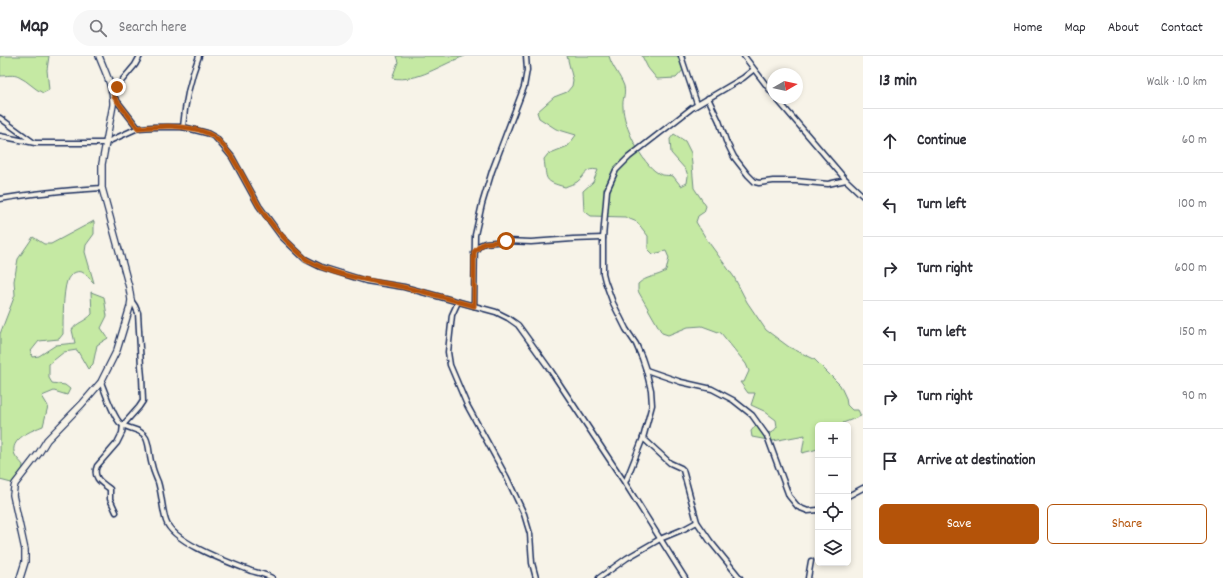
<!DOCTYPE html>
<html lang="en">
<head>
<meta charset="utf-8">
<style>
	:root { --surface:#fff; --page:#f7f7f7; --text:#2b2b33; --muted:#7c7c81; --line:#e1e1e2; --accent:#b45309 }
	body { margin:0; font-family:Dekko,sans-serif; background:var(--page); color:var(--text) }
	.controls { position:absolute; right:12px; bottom:12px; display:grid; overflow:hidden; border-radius:6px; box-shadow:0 2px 6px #0003 }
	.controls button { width:36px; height:36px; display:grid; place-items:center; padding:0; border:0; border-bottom:1px solid var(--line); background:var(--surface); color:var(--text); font:20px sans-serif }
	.compass { position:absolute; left:767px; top:12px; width:36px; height:36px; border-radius:50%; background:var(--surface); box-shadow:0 2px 6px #0003; rotate:81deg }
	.stop { position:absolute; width:12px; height:12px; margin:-9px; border:3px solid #b45309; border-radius:50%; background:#fff }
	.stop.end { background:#b45309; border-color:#fff; box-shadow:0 1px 4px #0008 }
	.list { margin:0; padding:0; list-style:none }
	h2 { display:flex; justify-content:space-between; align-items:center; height:52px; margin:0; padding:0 16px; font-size:17px }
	h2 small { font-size:13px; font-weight:400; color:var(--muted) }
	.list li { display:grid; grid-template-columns:26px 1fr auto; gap:12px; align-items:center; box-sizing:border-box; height:64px; padding:0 16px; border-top:1px solid var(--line) }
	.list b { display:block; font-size:15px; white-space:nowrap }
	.list em { font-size:13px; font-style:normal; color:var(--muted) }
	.actions { display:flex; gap:8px; padding:12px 16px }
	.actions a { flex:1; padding:9px 0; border:1px solid var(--accent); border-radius:6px; text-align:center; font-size:14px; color:var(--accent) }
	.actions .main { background:var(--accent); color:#fff }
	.icon { flex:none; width:22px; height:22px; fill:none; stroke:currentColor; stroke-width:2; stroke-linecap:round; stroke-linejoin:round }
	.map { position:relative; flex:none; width:863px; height:522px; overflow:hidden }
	header { display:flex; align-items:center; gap:24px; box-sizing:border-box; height:56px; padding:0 20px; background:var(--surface); border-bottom:1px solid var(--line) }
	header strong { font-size:19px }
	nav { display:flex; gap:22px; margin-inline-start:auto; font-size:14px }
	.search { width:280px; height:36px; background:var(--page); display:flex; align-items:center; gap:10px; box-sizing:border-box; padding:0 14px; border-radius:22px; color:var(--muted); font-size:15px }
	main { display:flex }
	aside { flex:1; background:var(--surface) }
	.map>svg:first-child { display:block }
	.green { fill:#c5e9a3; stroke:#708c80 }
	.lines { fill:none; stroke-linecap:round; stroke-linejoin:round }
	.minor-casing { stroke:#1b2f5e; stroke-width:7 }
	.tertiary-casing { stroke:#1b2f5e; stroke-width:8 }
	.minor { stroke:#f7f3e8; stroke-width:4 }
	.tertiary { stroke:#f7f3e8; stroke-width:5.5 }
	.route { stroke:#b45309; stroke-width:5 }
</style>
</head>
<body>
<header>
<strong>Map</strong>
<div class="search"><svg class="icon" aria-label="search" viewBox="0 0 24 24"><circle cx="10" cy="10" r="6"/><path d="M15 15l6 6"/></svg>Search here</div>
<nav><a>Home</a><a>Map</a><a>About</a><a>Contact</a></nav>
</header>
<main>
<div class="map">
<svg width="863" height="522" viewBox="0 0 863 522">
	<rect width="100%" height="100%" fill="#f7f3e8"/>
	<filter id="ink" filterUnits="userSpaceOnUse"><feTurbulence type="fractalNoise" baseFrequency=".025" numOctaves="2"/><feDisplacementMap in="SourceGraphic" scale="8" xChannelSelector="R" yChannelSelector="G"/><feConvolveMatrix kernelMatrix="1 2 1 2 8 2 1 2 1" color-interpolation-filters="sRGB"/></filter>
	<g filter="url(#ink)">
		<g class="green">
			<path d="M0,0h49l-2,14 2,20 -6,3c-9,-4 -15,-12 -24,-16 -5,-3 -13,-1 -19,-1z"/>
			<path d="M396,0h69c-24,8 -47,27 -73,22l6,-16z"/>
			<path d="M567,0h42c3,11 11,19 15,30 2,9 -2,13 -1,21 0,18 19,57 35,66 4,3 10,2 15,3l8,10 6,-3 1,-7 -2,-6 -15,-17 -1,-14 4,-5 11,7 6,12 3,35 12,18 -2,6 -6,4 -2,6 11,18 27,37 13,25 19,28 23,17 25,12 26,26 6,13 1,7 5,5h6l3,6 -18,7v2h-25v24l-16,4 3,-18 -32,6 -21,-4 -1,-6 5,-6 6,1 4,6 6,1 5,-6 -1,-7 -12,-9 -13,-6 4,-12h-7l-8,-11h4l5,-11 -3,-7 -25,-31 -19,-7 -14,1 -20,8 -6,-2 -24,-42v-7c8,-8 19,-7 28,-13l3,-13 -3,-7 -13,3 -5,-5v-13l-11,-14 -12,-5 -34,-1 -7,-5 -1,-20 10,-9 5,-12c-13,-3 -12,5 -21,12 -3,2 -8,3 -12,5 -22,-6 -18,-7 -21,-28l4,-5 20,-8 8,-11 -20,-6 -17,-11 -2,-6 17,-15 13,-5 5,-6 1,-6z"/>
			<path d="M642,0h43v12l-9,10 -19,1 -9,-11z"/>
			<path d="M94,165v13l-8,11 -1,7 9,31c-4,-4 -8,-9 -12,-11 -6,-2 -13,3 -15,9 -4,11 -4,40 -4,53l-4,5 -20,2 -8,10 1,6 7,-1 17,-11 19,-2 -3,-13c5,-8 13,-8 20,-16l-1,-22 13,5 3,19 -6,12 7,10 -11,7 -4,19 -5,5 -11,-19 -13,2 -15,12v14l3,5 13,2 5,4 -3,6 -13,-4 -12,5 6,10 -5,20c-10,4 -35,13 -28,29 2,4 6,7 8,10l-1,8 -7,11 -15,-4v-146l15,-39 -1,-14 4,-22 15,-22 11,7h7z"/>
		</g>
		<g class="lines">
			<defs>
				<g id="minor">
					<path d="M681,0l16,48"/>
					<path d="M744,0l29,38"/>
					<path d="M113,35l22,-26 5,-9"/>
					<path d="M114,41l24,31"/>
					<path d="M708,42l11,23 7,20 8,16 14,18 7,7 4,1 14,-2h23l32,3 18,-4"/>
					<path d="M776,42l70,82 17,16"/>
					<path d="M0,62l33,24"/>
					<path d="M183,71c2,-25 7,-48 16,-71"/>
					<path d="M0,80l35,7h70l33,-15 16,-1h29l24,6 9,5 16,19 27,49 22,30 24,23 16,8 45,14 38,6 92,25 12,6 10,7 33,46 74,112 60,95"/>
					<path d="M0,143c34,-6 67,-9 102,-11"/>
					<path d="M474,197l6,-8 5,-2 21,-2 25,1 42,-3 30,-1"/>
					<path d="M458,246l-6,13 -4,37 2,13 17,40 40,73 17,36 6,20 2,29 4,15"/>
					<path d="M474,250l1,-71 7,-31 10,-33 32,-84 3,-17 -1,-14"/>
					<path d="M646,314l35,12 31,7 21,11 19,15 15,21 22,60 9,11 10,4 10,-1"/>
					<path d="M101,326c4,10 12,34 19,41 8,7 21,5 26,15 4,8 3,19 6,27 1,6 4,12 6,17 4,13 4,27 8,39 7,22 65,42 85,50 7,2 14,3 21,7"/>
					<path d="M643,382l27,25 11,5 2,2 14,52 13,19 30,37"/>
					<path d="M625,427l18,-45 9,-33 -1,-15 -5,-20 -4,-12 -6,-14 -10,-15 -13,-26 -8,-22 -2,-8v-35l4,-48 9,-20 13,-13 63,-49 51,-30 10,-8"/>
					<path d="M848,440l15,-8"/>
					<path d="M116,456l-6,-13v-10c-8,-6 -18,-11 -13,-23l20,-23 5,-10 1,-8 16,-18 4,-6 -1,-24 -1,-11 -3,-53 -3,-7 -4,-6"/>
					<path d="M599,522l28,-20 33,-19 24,-10 13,-7"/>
					<path d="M808,522l3,-17"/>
				</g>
				<path id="tertiary" d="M20,522l5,-16v-12l-12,-55 1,-7 1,-4 24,-31 8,-13 35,-36 19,-22 16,-32 13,-43 1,-7 -2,-13 -27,-99v-24l11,-59c1,-17 -8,-33 -14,-49"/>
			</defs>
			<use href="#minor" class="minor-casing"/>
			<use href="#tertiary" class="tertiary-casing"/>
			<use href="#minor" class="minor"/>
			<use href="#tertiary" class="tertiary"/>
		</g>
	</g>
	<g class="lines" filter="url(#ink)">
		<path class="route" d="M117,31l-4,4 1,6 24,31c22,-2 47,-4 69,5 22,8 40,53 52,73 10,16 23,31 37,44 4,3 7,7 11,10 29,17 64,20 96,27 24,5 48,13 71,19v-54l6,-6 5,-3 21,-2"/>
	</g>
</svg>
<div class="controls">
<button>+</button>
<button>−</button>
<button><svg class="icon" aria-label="locate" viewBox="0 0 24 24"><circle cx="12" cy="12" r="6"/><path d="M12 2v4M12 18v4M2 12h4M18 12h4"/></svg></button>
<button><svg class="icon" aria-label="layers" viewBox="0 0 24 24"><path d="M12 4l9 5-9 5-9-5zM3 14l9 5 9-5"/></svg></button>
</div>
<svg class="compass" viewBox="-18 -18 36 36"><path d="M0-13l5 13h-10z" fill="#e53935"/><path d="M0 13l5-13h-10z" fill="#7c7c81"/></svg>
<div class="stop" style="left:506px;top:185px"></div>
<div class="stop end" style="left:117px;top:31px"></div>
</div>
<aside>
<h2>13 min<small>Walk · 1.0 km</small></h2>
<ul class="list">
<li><svg class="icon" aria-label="ahead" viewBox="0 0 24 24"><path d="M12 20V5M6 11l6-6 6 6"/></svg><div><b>Continue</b></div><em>60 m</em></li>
<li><svg class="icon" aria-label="left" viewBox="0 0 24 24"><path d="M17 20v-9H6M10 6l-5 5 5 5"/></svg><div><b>Turn left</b></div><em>100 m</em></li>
<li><svg class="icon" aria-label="right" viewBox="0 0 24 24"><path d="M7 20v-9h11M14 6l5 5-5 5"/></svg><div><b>Turn right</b></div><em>600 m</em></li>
<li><svg class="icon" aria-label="left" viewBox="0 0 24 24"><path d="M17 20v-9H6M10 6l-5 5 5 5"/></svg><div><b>Turn left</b></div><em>150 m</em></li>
<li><svg class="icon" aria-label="right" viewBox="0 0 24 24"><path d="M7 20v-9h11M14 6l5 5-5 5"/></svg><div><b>Turn right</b></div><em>90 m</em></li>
<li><svg class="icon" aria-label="arrive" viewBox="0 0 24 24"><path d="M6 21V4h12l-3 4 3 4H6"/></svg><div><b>Arrive at destination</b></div></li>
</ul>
<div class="actions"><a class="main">Save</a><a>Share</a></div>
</aside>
</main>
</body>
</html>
